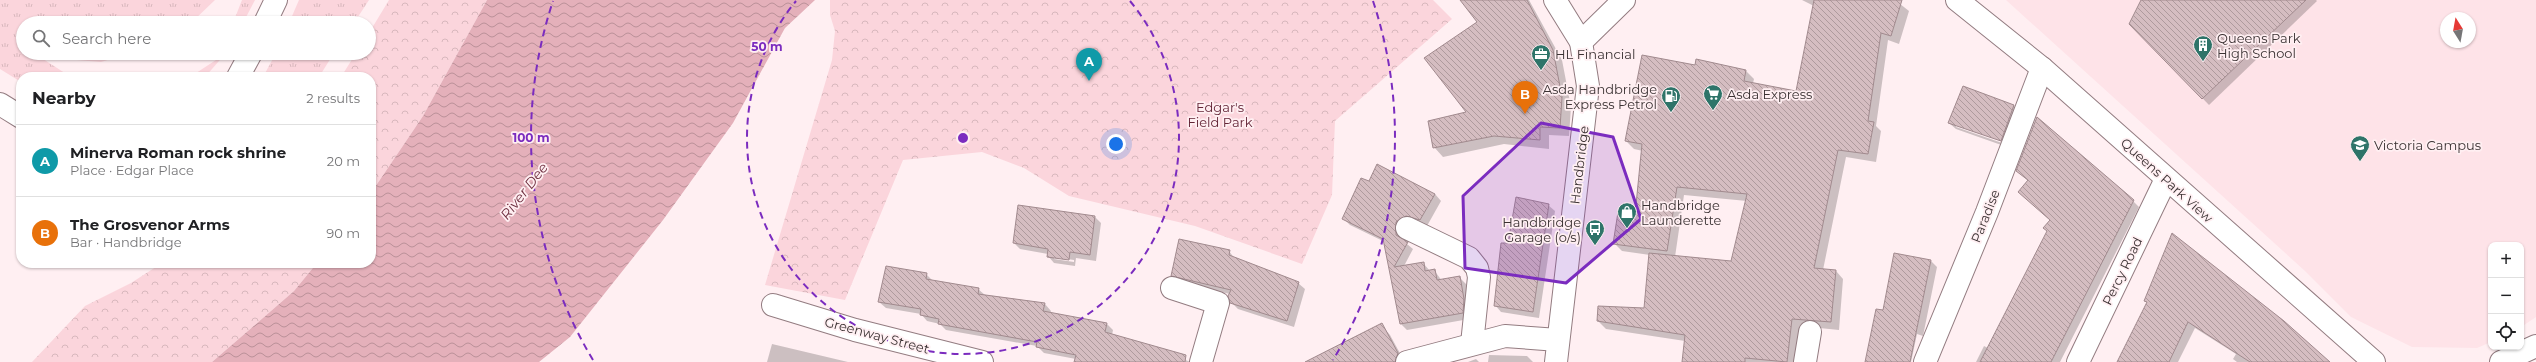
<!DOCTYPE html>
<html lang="en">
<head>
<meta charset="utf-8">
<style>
	:root { --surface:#fff; --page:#f2f2f2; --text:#202124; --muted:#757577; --line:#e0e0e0; --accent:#db2777 }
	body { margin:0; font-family:Montserrat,sans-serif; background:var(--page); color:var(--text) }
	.controls { position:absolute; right:12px; bottom:12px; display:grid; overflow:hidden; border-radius:8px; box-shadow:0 1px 3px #0004 }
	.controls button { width:36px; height:36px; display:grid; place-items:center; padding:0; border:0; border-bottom:1px solid var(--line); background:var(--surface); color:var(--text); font:20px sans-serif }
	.compass { position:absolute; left:2440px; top:12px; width:36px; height:36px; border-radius:50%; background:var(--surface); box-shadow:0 1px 3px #0004; rotate:349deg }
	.you { position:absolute; left:1116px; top:144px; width:14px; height:14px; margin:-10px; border:3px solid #fff; border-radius:50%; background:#1a73e8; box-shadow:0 0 0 6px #1a73e833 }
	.badge { display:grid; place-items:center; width:26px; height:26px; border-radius:50%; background:var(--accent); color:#fff; font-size:13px; font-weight:700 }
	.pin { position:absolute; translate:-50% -33px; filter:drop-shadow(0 1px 2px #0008) }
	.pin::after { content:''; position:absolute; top:21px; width:14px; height:12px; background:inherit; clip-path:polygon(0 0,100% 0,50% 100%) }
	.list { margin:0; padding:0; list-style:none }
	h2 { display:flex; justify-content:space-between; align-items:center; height:52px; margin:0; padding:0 16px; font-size:17px }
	h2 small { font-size:13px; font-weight:400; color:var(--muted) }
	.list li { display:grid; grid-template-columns:26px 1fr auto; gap:12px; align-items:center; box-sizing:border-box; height:72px; padding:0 16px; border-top:1px solid var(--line) }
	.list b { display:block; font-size:15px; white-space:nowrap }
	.list p { margin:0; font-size:13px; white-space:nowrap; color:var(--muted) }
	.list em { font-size:13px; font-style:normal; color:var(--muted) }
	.icon { flex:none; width:22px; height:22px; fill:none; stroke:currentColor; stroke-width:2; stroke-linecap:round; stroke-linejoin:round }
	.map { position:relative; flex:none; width:2536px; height:362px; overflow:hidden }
	.search { position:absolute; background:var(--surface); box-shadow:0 1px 3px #0004; left:16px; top:16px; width:360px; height:44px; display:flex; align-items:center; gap:10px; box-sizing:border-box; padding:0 14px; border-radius:22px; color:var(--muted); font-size:15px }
	.panel { position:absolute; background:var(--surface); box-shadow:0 1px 3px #0004; left:16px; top:72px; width:360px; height:196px; border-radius:16px }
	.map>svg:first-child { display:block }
	.built { fill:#fee3e8; fill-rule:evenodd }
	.grass { fill:url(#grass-tufts) }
	.forest { fill:url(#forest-crowns) }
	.water { fill:url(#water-waves) }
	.shadow { fill:#0003; fill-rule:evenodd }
	.building { fill:url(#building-back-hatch); stroke:#a18a8e }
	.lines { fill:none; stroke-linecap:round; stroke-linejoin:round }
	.minor-casing { stroke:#937c81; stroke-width:24 }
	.tertiary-casing { stroke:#937c81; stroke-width:24 }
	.minor { stroke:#fff; stroke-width:22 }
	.tertiary { stroke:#fff; stroke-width:22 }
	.marked { fill:#7b2cbf; fill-opacity:0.2; stroke:#7b2cbf; stroke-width:3; stroke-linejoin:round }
	.ring { fill:none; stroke:#7b2cbf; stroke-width:2; stroke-dasharray:7 5 }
	.labels { text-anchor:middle; stroke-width:3.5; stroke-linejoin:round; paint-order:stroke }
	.poi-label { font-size:13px; fill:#3b3233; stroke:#ffeff2; text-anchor:start }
	.park-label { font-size:13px; fill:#632436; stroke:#ffeff2 }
	.street-label { font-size:13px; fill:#3b3233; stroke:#ffeff2 }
	.water-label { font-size:14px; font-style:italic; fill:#6e2e3f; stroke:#ffeff2 }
	.centre { fill:#7b2cbf; stroke:#ffeff2; stroke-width:2 }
	.ring-label { font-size:12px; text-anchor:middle; font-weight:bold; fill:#7b2cbf; stroke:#ffeff2; stroke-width:3.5; stroke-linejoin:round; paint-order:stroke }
</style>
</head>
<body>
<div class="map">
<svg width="2536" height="362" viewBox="0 0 2536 362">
	<defs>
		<pattern id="grass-tufts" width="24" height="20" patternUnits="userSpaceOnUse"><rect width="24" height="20" fill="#fbd5dc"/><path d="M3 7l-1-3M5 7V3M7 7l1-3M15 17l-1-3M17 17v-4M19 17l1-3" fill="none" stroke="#d8b7bd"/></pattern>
		<pattern id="forest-crowns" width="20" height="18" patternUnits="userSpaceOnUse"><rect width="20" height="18" fill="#fbd5dc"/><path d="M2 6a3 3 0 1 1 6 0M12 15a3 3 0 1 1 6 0" fill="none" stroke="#d8b7bd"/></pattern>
		<pattern id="water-waves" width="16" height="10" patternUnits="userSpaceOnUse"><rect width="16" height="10" fill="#e4b0ba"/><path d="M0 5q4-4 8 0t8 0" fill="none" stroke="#ba9098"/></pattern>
		<pattern id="building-back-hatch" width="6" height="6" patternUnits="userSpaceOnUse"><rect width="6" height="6" fill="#d5bdc1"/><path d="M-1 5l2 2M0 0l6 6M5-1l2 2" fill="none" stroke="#ae9a9d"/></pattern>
	</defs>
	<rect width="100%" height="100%" fill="#ffeff2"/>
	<path class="built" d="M2006,0h530v317l-15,10v-82h-30v97l-14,6 -65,-1 -61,-30 -46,-46zM2446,18h24v24h-24z"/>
	<g class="grass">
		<path d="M0,0h215l-24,23h-168v30h108l-30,9 -61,-5 31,20h-50v5l-21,-13z"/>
		<path d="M242,0h13l-12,23h-10z"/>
		<path d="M299,0h70l-15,23h-65z"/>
		<path d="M221,53h5l-21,24h-15l29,-19z"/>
		<path d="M276,53h58l-15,24h-56z"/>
	</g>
	<g class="forest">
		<path d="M389,0h98l-64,116 -52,77v-116h-30l15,-24h13v-20z"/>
		<path d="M830,0h603l19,19 -117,102 -3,74 -30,69 -107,-38 -126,-30 -45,-28 -42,-16 -79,8 -58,140 -80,-15 67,-225 3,-29 -5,-16z"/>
		<path d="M162,263h155l-23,28 -82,71h-180l53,-56 46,-23z"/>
	</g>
	<path class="water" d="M487,0h328l-30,28 -52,95 -70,97 -93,117 -31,25h-327l82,-71 23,-28h54v-70l52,-77z"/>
	<g class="shadow">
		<path d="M1461,0h68l33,60 9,47 -2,29 -20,-1v14l-45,-5 -61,13 -9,-10 33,-35 12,-90z"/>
		<path d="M1802,0h93l14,11 -10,33 -11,-4 -12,86 5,5 -5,31 -30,-5 -23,113 13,1 7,8 -4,51 -39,-4 -4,36h-113l2,-21 -79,-12 -8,-8 47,-12 5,-54 -28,-4 -8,-8 22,-27 7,-65 -9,-2 -8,-8 70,-75 1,-6 49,11 8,8 -1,4 44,9 17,-86zM1684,195l63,6 -15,61 -57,-5z"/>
		<path d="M2142,0h174l1,1 -108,104 -78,-81z"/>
		<path d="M1964,87l50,19 6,6 -13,35 -51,-18 -7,-6zM1956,125l50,17 -1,2 -49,-17z"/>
		<path d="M2017,171l116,30 6,6 -79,155h-84l8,-16 4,2 60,-117 3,-10 -25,-23 2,-17z"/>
		<path d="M1369,182l66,12 6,7 -14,25 -25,3v11l11,9 -9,17 19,-3 7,8 4,-1 8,11 17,-4 7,7 4,22 -1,13 -62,11 -6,-6 -16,-82 -35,-17 -7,-7z"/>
		<path d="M1548,205l7,6 -16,107 -38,-6 -6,-7 14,-61z"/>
		<path d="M1095,217l6,6 -5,38 -20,-3 -1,8 -21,-3 -6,-7v-2l-28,-5 -6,-6zM1054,257l20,3v2l-20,-3z"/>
		<path d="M1229,251l6,8 63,24 7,6 -11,38 -56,-18 -7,-7 -1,-8 -51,-12 -7,-6z"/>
		<path d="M1931,261l6,6 -14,69 -6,-2 -6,28h-46l19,-51z"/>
		<path d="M926,274l7,7 45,8 7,6 60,9 6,7 -1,3 56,9 7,7 -1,5 79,27h-113l-2,-3 -32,-6 -7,-7 -91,-16 -6,-6 -13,-3 -6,-7 -35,-6 -7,-6z"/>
		<path d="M2145,300l181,62h-89l-4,-3 3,-5 -41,-26 -17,34h-59l29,-59z"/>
		<path d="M1384,328l6,7 12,22 -10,5h-82z"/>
		<path d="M772,344l76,18h-81z"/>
		<path d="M1489,355l38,1 6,6h-45z"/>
		<path d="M1476,359l3,3h-11z"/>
	</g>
	<g class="building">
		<path d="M1460,0h67l26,50 9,47 -2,31 -20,-1v13l-46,-4 -61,12 -5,-27 38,-9 -42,-54 53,-36z"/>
		<path d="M1814,0h88l-11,36 -10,-3 -13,88 6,1 -6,32 -30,-4 -24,118 22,2 -5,52 -39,-3 -5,43 -42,-4v4h-63l3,-27 -88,-14 1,-15 46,2 5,-55 82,8 16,-67 -70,-7 -10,64 -54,-7 5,-32 17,3 7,-71 -17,-3 17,-86 53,10 1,-6 50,11 -2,11 52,10z"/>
		<path d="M2141,0h165l-104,99 -73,-75z"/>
		<path d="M1963,86l51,19 -13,36 -53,-18z"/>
		<path d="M2037,117l97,83 -83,162h-71l67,-131 -4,-3 7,-8 -32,-28 10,-12 -12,-9z"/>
		<path d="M1377,164l58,30 -15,26 -14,-4 -10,6v13l12,7 -14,25 30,-5 1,9 10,-2 2,11 23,-4 4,23 -1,14 -63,11 -17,-85 -41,-20 19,-41 8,3z"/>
		<path d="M1516,197l33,7 -16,108 -39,-6 7,-63h7z"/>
		<path d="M1018,205l77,11 -5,39 -20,-3 -1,8 -22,-3 1,-8 -35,-6z"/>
		<path d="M2172,233l112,88 46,41h-80l-62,-40 -19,40h-52l30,-60 -3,-1z"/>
		<path d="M1179,239l51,11 -1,5 70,27 -12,39 -57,-18 -2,-7 3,-6 -60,-14z"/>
		<path d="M1894,253l37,7 -21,102h-45l11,-53 7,1z"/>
		<path d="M886,266l41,7 -1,6 53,9 -1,6 67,9 -2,8 64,12 -2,9 81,23 -1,7h-111l2,-7 -40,-8 1,-5 -99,-18 1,-5 -19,-4 1,-6 -43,-7z"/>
		<path d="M1382,323l16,30 -3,9h-90z"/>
	</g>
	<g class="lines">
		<defs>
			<g id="minor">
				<path d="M265,23l11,-23"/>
				<path d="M238,77l13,-24"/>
				<path d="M0,104l21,13"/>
				<path d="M1407,228l62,30 8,10 2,9 -7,67"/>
				<path d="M1172,288l46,15 -17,59"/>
				<path d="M773,305l82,25 127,32"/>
				<path d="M1407,362l98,-26 53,4"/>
				<path d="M1805,362l5,-30"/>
				<path d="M1925,362l62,-150 55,-144"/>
				<path d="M2078,362l88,-183"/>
				<path d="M2501,362l35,-16"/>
			</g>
			<g id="tertiary">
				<path d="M1555,0l26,42 7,44 -32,276"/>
				<path d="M1957,0l85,68 332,294"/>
				<path d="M1581,42l43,-42"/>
			</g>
		</defs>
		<use href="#minor" class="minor-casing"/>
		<use href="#tertiary" class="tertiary-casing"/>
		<use href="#minor" class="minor"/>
		<use href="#tertiary" class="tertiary"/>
	</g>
	<path class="marked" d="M1541,123l72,14 28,82 -75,64 -101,-15 -2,-72z"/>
	<g class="ring">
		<path d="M1130 1A216 216 0 1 1 796 1"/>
		<path d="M593 360A432 432 0 0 1 553 1M1373 1A432 432 0 0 1 1333 360"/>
	</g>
	<defs>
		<symbol id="building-pin" viewBox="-11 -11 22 30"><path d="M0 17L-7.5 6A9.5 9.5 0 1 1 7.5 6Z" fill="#2e7469" stroke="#ffeff2"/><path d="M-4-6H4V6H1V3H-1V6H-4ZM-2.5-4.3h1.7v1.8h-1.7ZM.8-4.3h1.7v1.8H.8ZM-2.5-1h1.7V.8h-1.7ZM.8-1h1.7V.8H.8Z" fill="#fff"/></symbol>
		<symbol id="office-pin" viewBox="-11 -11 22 30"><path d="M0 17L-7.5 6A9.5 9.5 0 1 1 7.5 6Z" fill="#2e7469" stroke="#ffeff2"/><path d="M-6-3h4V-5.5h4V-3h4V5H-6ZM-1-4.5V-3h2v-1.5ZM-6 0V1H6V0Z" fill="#fff"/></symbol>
		<symbol id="supermarket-pin" viewBox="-11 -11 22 30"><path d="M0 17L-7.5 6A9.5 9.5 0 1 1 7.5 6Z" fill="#2e7469" stroke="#ffeff2"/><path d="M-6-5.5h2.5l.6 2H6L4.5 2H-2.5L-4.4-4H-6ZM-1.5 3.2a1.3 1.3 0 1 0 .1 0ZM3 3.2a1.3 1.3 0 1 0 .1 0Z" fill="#fff"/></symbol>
		<symbol id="fuel-pin" viewBox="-11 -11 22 30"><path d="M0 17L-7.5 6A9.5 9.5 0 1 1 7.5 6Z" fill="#2e7469" stroke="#ffeff2"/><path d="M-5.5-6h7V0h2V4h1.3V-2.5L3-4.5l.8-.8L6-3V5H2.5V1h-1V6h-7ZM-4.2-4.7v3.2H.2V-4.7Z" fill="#fff"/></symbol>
		<symbol id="school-pin" viewBox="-11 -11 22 30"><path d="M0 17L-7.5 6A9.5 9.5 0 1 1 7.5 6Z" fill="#2e7469" stroke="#ffeff2"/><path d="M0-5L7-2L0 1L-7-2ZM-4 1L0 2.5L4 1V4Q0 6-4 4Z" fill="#fff"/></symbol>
		<symbol id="shop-pin" viewBox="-11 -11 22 30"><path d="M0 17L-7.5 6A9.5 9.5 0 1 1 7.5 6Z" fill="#2e7469" stroke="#ffeff2"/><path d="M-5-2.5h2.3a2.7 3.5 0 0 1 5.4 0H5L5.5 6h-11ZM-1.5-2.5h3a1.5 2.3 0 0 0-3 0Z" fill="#fff"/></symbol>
		<symbol id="bus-pin" viewBox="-11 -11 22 30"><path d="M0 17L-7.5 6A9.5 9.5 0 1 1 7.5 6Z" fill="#2e7469" stroke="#ffeff2"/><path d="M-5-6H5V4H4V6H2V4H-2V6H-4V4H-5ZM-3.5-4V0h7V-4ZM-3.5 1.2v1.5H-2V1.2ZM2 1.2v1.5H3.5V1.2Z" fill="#fff"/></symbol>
	</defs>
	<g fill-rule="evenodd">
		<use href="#building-pin" x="2192" y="34" width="22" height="30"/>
		<use href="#office-pin" x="1530" y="43" width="22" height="30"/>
		<use href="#supermarket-pin" x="1702" y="83" width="22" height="30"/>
		<use href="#fuel-pin" x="1660" y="85" width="22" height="30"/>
		<use href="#school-pin" x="2349" y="134" width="22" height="30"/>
		<use href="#shop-pin" x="1616" y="201" width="22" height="30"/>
		<use href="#bus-pin" x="1584" y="218" width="22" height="30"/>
	</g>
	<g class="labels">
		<g class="poi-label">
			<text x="2217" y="43">Queens Park<tspan x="2217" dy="15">High School</tspan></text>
			<text x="1555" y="59">HL Financial</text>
			<text x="1657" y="94" text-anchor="end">Asda Handbridge<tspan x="1657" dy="15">Express Petrol</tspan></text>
			<text x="1727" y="99">Asda Express</text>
			<text x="2374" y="150">Victoria Campus</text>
			<text x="1641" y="210">Handbridge<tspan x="1641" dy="15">Launderette</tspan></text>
			<text x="1581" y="227" text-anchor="end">Handbridge<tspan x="1581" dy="15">Garage (o/s)</tspan></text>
		</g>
		<g class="park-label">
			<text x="1220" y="112">Edgar's<tspan x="1220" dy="15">Field Park</tspan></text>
		</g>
		<g class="street-label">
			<text transform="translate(1579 165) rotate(-83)" y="5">Handbridge</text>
			<text transform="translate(2167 180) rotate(42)" y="5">Queens Park View</text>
			<text transform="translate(1985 216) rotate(-68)" y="5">Paradise</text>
			<text transform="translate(2122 271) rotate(-64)" y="5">Percy Road</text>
			<text transform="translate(877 335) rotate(15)" y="5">Greenway Street</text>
		</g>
		<g class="water-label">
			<text transform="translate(524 191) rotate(-52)" y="5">River Dee</text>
		</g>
	</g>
	<circle cx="963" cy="138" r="6" class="centre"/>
	<g class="ring-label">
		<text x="767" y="51">50 m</text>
		<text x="531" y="142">100 m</text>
	</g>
</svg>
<div class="controls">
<button>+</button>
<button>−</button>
<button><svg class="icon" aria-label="locate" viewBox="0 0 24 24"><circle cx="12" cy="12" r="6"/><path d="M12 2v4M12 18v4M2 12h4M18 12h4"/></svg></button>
</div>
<svg class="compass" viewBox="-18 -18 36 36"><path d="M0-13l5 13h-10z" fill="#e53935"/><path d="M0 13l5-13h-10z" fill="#757577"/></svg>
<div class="you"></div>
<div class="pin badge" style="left:1089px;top:81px;background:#0f9aa8">A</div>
<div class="pin badge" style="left:1525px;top:114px;background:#e8710a">B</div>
<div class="search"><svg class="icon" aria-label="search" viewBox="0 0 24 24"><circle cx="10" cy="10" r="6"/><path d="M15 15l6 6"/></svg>Search here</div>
<section class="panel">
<h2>Nearby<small>2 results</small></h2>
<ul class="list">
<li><span class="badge" style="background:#0f9aa8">A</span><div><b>Minerva Roman rock shrine</b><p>Place · Edgar Place</p></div><em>20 m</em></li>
<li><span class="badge" style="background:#e8710a">B</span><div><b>The Grosvenor Arms</b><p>Bar · Handbridge</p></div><em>90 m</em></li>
</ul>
</section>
</div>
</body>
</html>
